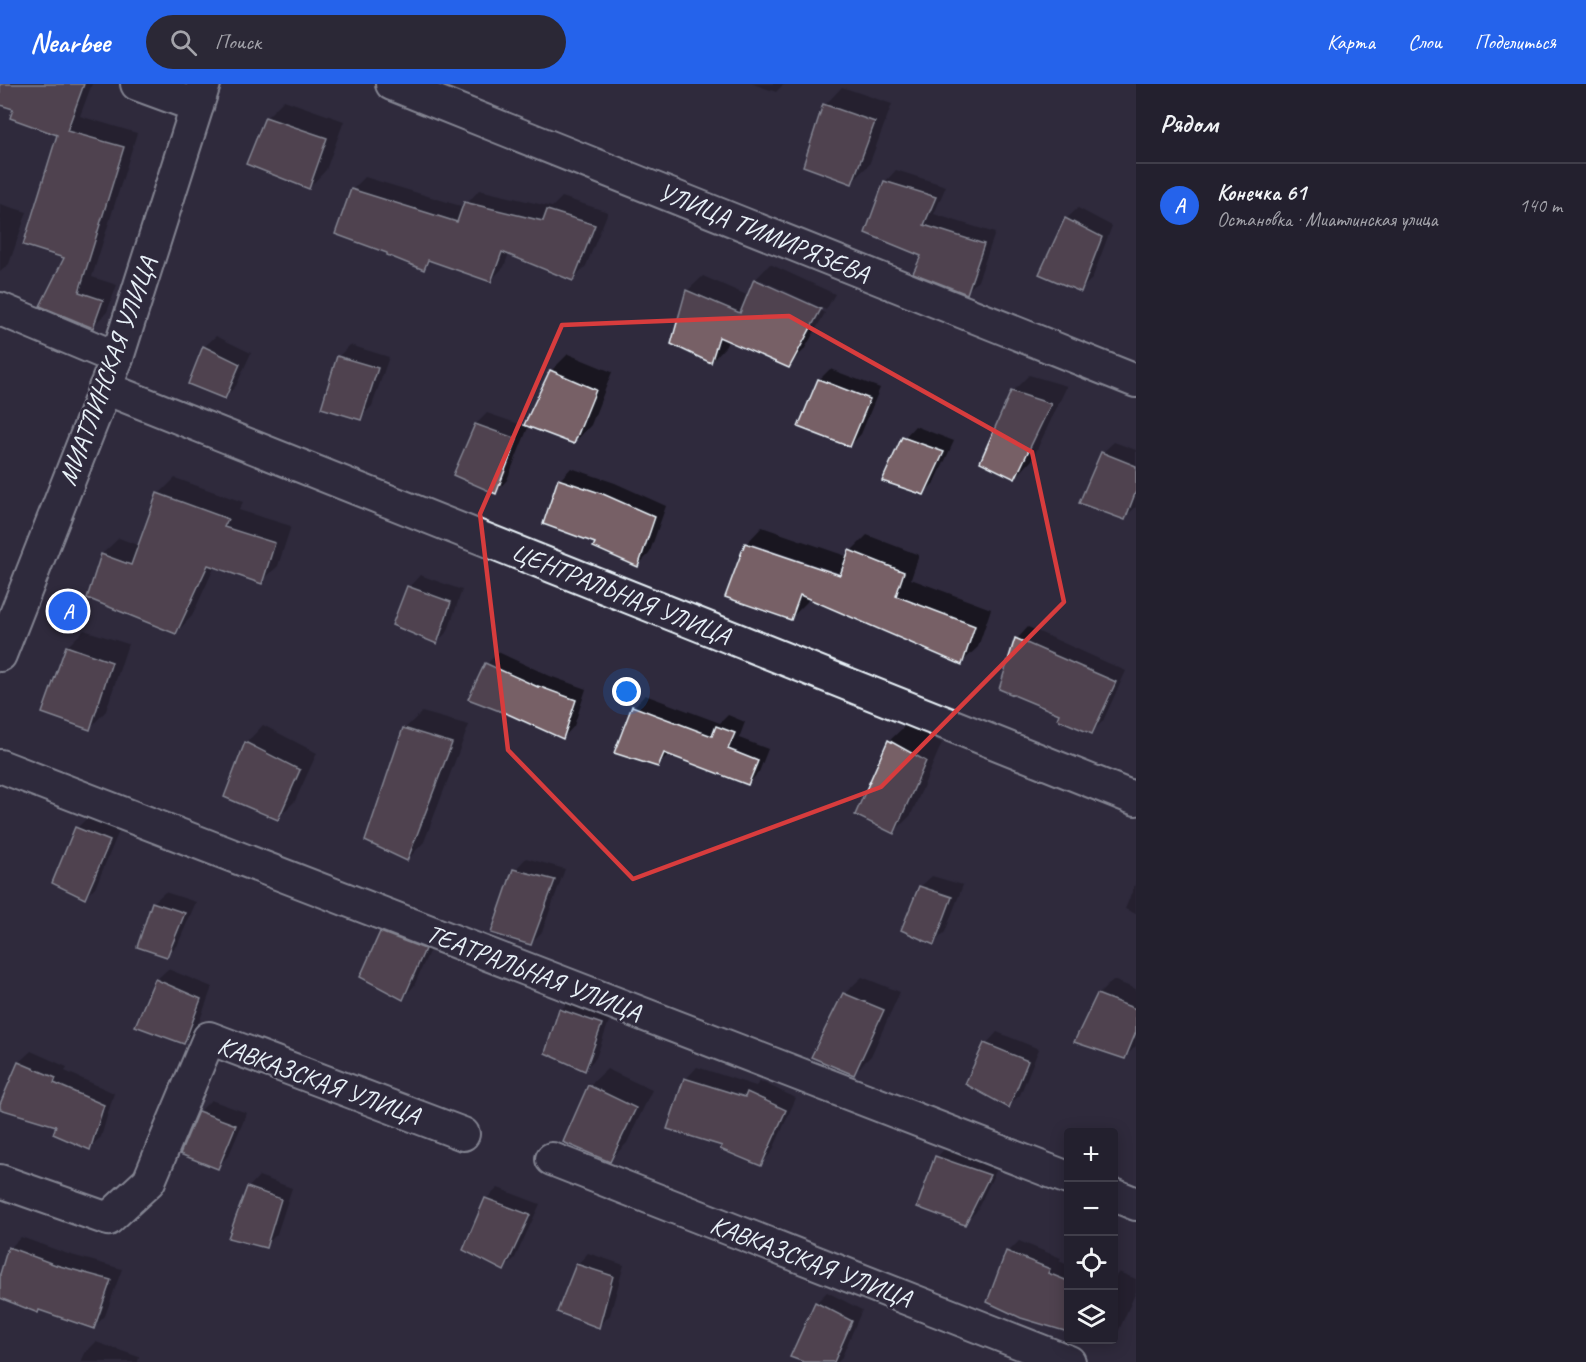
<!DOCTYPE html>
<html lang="ru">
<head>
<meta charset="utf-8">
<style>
	:root { --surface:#23202e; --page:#2b2836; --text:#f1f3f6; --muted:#a3a3aa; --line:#403e4a; --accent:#2563eb }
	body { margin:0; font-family:Caveat,sans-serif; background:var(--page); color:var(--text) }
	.controls { position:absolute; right:18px; bottom:18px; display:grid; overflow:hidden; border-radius:6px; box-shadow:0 3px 15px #0003 }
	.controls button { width:54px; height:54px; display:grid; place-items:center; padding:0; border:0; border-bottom:2px solid var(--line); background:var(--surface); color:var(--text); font:30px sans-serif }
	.you { position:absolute; left:627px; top:608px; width:21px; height:21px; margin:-15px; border:4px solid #fff; border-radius:50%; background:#1a73e8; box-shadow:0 0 0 9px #1a73e833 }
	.badge { display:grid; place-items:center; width:39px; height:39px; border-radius:50%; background:var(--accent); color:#fff; font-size:20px; font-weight:700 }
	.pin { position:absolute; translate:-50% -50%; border:3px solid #fff; box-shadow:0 2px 6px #0006 }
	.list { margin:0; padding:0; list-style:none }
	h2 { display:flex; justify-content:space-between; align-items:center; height:78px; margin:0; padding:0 24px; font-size:26px }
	h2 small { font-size:20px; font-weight:400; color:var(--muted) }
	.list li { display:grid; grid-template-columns:39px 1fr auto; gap:18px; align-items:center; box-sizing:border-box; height:84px; padding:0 24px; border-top:2px solid var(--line) }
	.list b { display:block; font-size:22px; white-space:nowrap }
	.list p { margin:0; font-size:20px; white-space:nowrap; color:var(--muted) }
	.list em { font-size:20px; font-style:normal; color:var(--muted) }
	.icon { flex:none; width:33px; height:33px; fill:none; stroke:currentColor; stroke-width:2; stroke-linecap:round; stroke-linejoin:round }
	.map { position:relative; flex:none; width:1136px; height:1278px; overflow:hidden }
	header { display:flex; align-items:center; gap:36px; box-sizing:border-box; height:84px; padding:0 30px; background:var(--accent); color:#fff }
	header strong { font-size:28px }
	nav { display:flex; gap:33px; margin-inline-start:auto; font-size:21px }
	.search { width:420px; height:54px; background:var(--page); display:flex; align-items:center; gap:15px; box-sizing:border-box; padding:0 21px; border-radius:33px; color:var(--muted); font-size:22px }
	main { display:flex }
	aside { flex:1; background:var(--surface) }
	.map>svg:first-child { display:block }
	.shadow { fill:#0007; fill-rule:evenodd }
	.building { fill:#776166; stroke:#e8f1f8; stroke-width:1.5 }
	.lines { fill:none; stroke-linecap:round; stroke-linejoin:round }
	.minor-casing { stroke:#e8f1f8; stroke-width:36 }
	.minor { stroke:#2f2a3d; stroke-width:32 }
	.marked { fill:none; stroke:#d83c3d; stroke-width:4.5; stroke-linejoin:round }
	.labels { text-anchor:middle; stroke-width:5; stroke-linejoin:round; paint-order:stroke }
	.street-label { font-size:26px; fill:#e8f1f8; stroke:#2f2a3d }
</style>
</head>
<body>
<header>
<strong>Nearbee</strong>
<div class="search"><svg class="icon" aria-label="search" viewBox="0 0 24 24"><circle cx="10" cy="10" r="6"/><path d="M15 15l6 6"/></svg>Поиск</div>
<nav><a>Карта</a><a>Слои</a><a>Поделиться</a></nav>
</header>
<main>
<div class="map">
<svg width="1136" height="1278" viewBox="0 0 1136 1278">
	<rect width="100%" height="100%" fill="#2f2a3d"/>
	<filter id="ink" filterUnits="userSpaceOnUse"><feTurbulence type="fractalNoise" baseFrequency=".0167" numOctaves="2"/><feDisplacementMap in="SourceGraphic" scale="12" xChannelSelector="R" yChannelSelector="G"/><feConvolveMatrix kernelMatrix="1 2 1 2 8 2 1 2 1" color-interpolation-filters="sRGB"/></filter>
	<g filter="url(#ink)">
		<g class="shadow">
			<path d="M0,0h92l-12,32 57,17 -45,144 25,8 -10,27 -15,15 -50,-21 25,-49 -9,-123 -43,-26 -15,-5z"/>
			<path d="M753,0h31l-8,8z"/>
			<path d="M842,3l50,17 -23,61 -18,17 -26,-77z"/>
			<path d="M284,16l60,21 -18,49 -17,18 -43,-70z"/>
			<path d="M896,86l50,16 -12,28 61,19 -17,48 -12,11 -43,-37 -38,-73z"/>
			<path d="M365,93l99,30 15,-17 73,17 10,-10 46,15 -22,54 -13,13 -64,-26 -5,14 -13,13 -59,-20 -8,8 -72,-78z"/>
			<path d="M0,120l27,8 -18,52 -9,8z"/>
			<path d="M1078,124l34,18 -20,53 -12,11 -14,-71z"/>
			<path d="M770,180l65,30 -9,16 -65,-30v3l64,30 -21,37 -16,16 -60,-26 -2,6 -15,16 -24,-71 16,-15 46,20 6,-16z"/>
			<path d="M216,252l35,17 -15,33 -12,12 -20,-51z"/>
			<path d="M350,261l39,12 -17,49 -12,12 -22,-61z"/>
			<path d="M568,270l44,18 -21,53 -17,18 -45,-18 -22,55 -11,12 -20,-68 11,-11 38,13 26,-55z"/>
			<path d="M830,285l50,19 -19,46 -11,12 -31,-66z"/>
			<path d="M1029,291l38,11 -35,74 -17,18 -3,-86z"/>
			<path d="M915,342l39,15 -19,41 -11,11 -20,-55z"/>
			<path d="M1114,358l22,8v57l-12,11 -22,-65z"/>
			<path d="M571,384l44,15 51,23 -17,48 -11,11 -78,-85z"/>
			<path d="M175,394l68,24 -4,8 52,16 -13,40 -17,16 -46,-16 -23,50 -16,17 -87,-36 13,-43 17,-16 21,8 19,-52z"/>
			<path d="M762,443l87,30 2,-6 16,-16 52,20 -8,24 80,30 -13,38 -17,16 -152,-66 -2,5 -16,16 -45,-74zM753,460l94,32 -1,3 -93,-32z"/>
			<path d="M420,491l42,15 -14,41 -11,11 -28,-55z"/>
			<path d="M1028,543l98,44 -23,50 -11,11 -31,-19 -44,-74z"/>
			<path d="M84,546l44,14 -22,67 -17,18 -22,-82z"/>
			<path d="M498,568l52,24 36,13 -12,37 -11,12 -52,-25 -41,-15 17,-34z"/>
			<path d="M645,611l75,28 8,-8 17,7 -6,16 29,11 -9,23 -11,12 -78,-31 -12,12 -24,-58z"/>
			<path d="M422,628l47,13 -45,117 -17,18 -3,-131z"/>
			<path d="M907,640l35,19 -31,72 -17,17 -5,-91z"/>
			<path d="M263,641l54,28 -22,48 -17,17 -32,-75z"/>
			<path d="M88,733l32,12 -24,57 -11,12 -8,-70z"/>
			<path d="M526,774l39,11 -23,63 -12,12 -15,-74z"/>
			<path d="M932,792l31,9 -18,47 -11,11 -14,-56z"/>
			<path d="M1136,798v32l-11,-5z"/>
			<path d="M165,808l31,10 -18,42 -11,11 -14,-52z"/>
			<path d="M393,837l42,17 -21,48 -11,12 -22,-65z"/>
			<path d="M168,885l44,18 -16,44 -12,12 -28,-63z"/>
			<path d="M862,893l38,15 -29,64 -17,17 -10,-79z"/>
			<path d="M1113,896l23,9v57l-11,11 -27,-62z"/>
			<path d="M572,914l40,15 -16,45 -11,11 -24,-59z"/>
			<path d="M997,948l42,17 -19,46 -12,11 -22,-62z"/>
			<path d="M31,967l36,16 -2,4 49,22 -13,44 -12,11 -31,-23 -39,-63z"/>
			<path d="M697,983l59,19 4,-5 36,17 -24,54 -11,12 -37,-19 -38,-66z"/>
			<path d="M607,985l45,21 -25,53 -17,17 -21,-74z"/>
			<path d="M211,1016l36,13 -18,42 -12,12 -18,-55z"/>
			<path d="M948,1061l52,18 -24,49 -12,11 -27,-66z"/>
			<path d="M259,1092l33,12 -15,46 -12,12 -17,-58z"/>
			<path d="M498,1104l42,16 -25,54 -11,11 -18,-70z"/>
			<path d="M21,1153l47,17 54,15 -17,47 -11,11 -94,-31v-17l10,-31z"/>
			<path d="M1019,1157l42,17 -2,3 9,4v45l-28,-9 -32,-49z"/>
			<path d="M588,1169l36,12 -14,50 -12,12 -21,-62z"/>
			<path d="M1119,1188l17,7v13l-17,38 -5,6v-58z"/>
			<path d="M827,1208l35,18 -21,49 -3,3h-30l8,-59z"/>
			<path d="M96,1258l43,15 -1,5h-57l4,-9z"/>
		</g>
		<g class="building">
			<path d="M0,0h84l-17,47 57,16 -45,145 24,8 -10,28 -53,-22 24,-48 -41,-13 34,-110 -47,-17 3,-9 -13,-4z"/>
			<path d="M823,20l52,18 -23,62 -49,-18z"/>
			<path d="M265,33l62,21 -18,51 -63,-25z"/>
			<path d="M884,97l52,16 -12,28 60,19 -17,50 -54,-21 8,-17 -56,-23z"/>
			<path d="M351,105l106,33 7,-20 79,19 4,-11 48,15 -22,56 -71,-29 -11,30 -63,-22 -4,10 -37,-15v-2l-52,-19z"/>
			<path d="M1065,134l37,19 -21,55 -42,-18z"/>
			<path d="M754,195l67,30 -32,59 -70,-31 -8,26 -40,-19 15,-54 54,23z"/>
			<path d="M203,262l37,18 -15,35 -37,-15z"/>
			<path d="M337,272l41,12 -17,52 -40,-12z"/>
			<path d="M550,286l46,20 -22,54 -50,-19z"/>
			<path d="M818,295l52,20 -20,48 -52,-20z"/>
			<path d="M1011,307l40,13 -36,75 -35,-17z"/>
			<path d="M475,340l42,15 -21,55 -43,-19z"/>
			<path d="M902,353l42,15 -20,43 -42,-14z"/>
			<path d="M1101,368l35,14v25l-11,29 -46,-17z"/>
			<path d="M558,395l45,15 52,23 -17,50 -45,-20 2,-4 -52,-19z"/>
			<path d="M157,409l71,26 -4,8 51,16 -13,41 -54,-19 -32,69 -89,-36 14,-44 30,11z"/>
			<path d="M745,459l95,32 9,-25 55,22 -8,24 79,30 -13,39 -162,-70 -9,25 -66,-23z"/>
			<path d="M407,502l44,16 -14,42 -45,-19z"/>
			<path d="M1015,554l101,44 -24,52 -35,-15 2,-5 -60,-25z"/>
			<path d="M66,562l46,16 -22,68 -48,-17z"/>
			<path d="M485,579l53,24v-1l38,14 -13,39 -53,-24 -42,-16z"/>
			<path d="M632,622l80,30 4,-10 19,7 -7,16 30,12 -10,24 -84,-32 -6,14 -44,-14z"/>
			<path d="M403,644l49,15 -45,118 -42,-20z"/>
			<path d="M888,656l38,21 -32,73 -39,-19z"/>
			<path d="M245,658l55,28 -22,50 -54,-23z"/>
			<path d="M75,743l35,14 -25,58 -33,-16z"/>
			<path d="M513,785l42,11 -24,65 -40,-12z"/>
			<path d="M919,802l33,11 -18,48 -33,-15z"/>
			<path d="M152,818l33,11 -18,44 -30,-10z"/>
			<path d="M380,848l45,17 -22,51 -43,-23z"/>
			<path d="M155,895l46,20 -17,45 -49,-18z"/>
			<path d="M843,909l41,17 -30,65 -43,-18z"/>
			<path d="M1097,910l39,15v23l-11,27 -51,-17z"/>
			<path d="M559,925l43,15 -17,47 -40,-18z"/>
			<path d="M984,959l44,18 -19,47 -44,-24z"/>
			<path d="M18,978l38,16 -2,5 50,22 -14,45 -37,-16 3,-8 -56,-17v-5z"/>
			<path d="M684,994l61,19 2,-5 39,18 -25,56 -41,-17 2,-3 -55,-17z"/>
			<path d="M588,1001l48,23 -26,54 -47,-20z"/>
			<path d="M198,1027l38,14 -18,44 -38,-15z"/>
			<path d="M935,1072l55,19 -25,50 -48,-18z"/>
			<path d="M247,1103l34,12 -15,49 -38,-10z"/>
			<path d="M485,1114l45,17 -26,56 -41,-21z"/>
			<path d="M8,1163l48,18 55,15 -17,49 -55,-19 -1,3 -38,-15v-24z"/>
			<path d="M1006,1167l44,18 -2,4 20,8v51l-47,-14 -34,-16z"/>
			<path d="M576,1180l37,12 -14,52 -42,-16z"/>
			<path d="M815,1218l37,19 -18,41h-30l-14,-5z"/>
		</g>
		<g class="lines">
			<defs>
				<g id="minor">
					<path d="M137,0l60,22"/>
					<path d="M392,0l744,297"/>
					<path d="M0,225l117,49"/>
					<path d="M105,304l1031,411"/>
					<path d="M0,571l117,-297 87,-274"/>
					<path d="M0,682l1068,412"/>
					<path d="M552,1075l517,203"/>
					<path d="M0,1097l108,38 41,-38 60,-143 254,96"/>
					<path d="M1114,1111l22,9"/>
				</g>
			</defs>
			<use href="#minor" class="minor-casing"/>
			<use href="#minor" class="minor"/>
		</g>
	</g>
	<path d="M0 0H1136V1278H0ZM789,232l243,136 32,150 -183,185 -248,92 -125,-129 -28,-236 82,-189z" fill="#2f2a3d" fill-opacity=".55" fill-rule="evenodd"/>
	<path class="marked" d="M789,232l243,136 32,150 -183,185 -248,92 -125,-129 -28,-236 82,-189z"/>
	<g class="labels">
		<g class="street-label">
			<text transform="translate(764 148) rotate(22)" y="9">УЛИЦА ТИМИРЯЗЕВА</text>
			<text transform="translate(107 287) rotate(-70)" y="9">МИАТЛИНСКАЯ УЛИЦА</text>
			<text transform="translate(621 509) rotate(22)" y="9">ЦЕНТРАЛЬНАЯ УЛИЦА</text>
			<text transform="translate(534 888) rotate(21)" y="9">ТЕАТРАЛЬНАЯ УЛИЦА</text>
			<text transform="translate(319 996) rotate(20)" y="9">КАВКАЗСКАЯ УЛИЦА</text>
			<text transform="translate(811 1177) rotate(21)" y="9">КАВКАЗСКАЯ УЛИЦА</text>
		</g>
	</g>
</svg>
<div class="controls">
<button>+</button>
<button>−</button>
<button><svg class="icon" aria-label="locate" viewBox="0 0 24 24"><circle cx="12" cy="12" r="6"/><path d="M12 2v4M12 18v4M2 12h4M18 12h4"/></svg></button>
<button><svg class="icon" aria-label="layers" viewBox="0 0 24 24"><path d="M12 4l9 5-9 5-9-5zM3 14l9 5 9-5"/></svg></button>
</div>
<div class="you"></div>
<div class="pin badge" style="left:68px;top:527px">A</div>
</div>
<aside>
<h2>Рядом<small></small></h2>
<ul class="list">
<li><span class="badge">A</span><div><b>Конечка 61</b><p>Остановка · Миатлинская улица</p></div><em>140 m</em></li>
</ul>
</aside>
</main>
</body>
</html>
